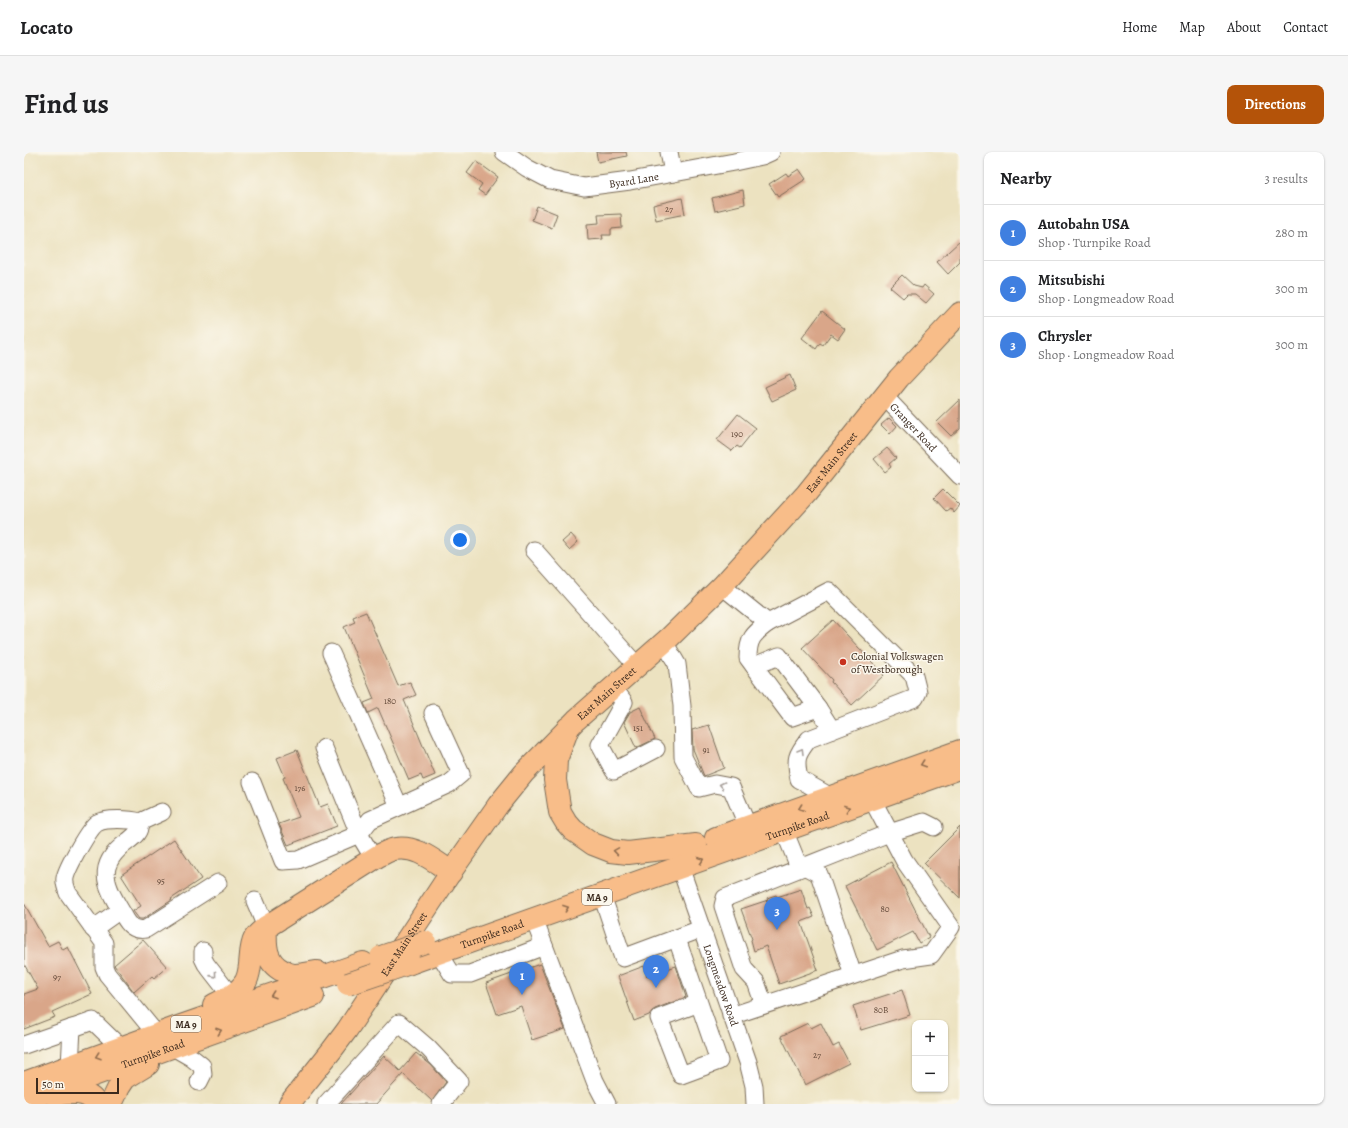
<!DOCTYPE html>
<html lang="en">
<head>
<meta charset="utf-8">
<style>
	:root { --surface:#fff; --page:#f6f6f6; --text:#202124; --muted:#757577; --line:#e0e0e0; --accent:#b45309 }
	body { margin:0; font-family:Alegreya,serif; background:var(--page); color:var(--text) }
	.controls { position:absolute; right:12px; bottom:12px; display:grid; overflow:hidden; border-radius:8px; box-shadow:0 1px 3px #0004 }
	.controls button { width:36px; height:36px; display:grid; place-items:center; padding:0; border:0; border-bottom:1px solid var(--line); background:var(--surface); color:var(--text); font:20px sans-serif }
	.scale { position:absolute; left:12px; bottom:10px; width:83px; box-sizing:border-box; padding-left:4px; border:2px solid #3b2a1e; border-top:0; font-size:11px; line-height:14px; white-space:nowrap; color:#3b2a1e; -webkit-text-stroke:3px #fbf7ec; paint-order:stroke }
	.you { position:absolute; left:436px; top:388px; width:14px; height:14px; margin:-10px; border:3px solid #fff; border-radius:50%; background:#1a73e8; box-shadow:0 0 0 6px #1a73e833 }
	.badge { display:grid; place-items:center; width:26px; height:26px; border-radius:50%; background:var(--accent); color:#fff; font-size:13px; font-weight:700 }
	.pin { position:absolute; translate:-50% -33px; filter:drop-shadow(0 1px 2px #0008) }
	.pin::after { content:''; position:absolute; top:21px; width:14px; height:12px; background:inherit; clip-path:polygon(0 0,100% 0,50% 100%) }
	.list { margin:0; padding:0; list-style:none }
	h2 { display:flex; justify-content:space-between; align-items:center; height:52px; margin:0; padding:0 16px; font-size:17px }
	h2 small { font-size:13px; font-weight:400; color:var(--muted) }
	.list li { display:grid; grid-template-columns:26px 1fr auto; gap:12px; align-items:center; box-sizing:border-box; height:56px; padding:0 16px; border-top:1px solid var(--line) }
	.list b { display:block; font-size:15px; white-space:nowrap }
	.list p { margin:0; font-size:13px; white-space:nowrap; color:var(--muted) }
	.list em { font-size:13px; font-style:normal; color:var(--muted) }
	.map { position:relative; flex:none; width:936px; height:952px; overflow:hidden; border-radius:8px }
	header { display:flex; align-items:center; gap:24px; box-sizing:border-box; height:56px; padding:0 20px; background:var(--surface); border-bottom:1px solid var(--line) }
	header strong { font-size:19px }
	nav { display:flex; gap:22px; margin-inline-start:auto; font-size:14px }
	.intro { display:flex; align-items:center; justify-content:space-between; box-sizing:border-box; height:96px; padding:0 24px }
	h1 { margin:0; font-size:28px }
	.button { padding:10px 18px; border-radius:8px; background:var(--accent); color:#fff; font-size:14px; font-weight:700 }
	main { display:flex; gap:24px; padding:0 24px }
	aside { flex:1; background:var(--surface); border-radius:8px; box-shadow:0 1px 3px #0004 }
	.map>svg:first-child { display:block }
	.building { fill:#d9a689 }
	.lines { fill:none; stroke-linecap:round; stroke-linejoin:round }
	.minor-casing { stroke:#796a57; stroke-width:19 }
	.major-casing { stroke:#796a57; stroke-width:23 }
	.highway-casing { stroke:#796a57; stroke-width:24 }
	.minor { stroke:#fff; stroke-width:17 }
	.major { stroke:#f8bd89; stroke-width:21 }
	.highway { stroke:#f8bd89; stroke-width:22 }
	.highway-bridge-casing { stroke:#796a57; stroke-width:24; stroke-linecap:butt }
	.highway-bridge { stroke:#f8bd89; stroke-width:22 }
	.oneway { stroke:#a79f9a }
	.oneway2 { stroke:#906c4e }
	.poi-dot { fill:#c8321e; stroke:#fbf7ec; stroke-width:1.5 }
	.labels { text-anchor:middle; stroke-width:3; stroke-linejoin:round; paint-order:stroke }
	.number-label { font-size:9px; fill:#624939 }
	.shield { fill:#fbf7ec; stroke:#75685c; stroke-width:1 }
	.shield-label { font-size:10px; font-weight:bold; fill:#3b2a1e }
	.street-label { font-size:11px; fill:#3b2a1e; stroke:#fbf7ec }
	.poi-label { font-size:11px; fill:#3b2a1e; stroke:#fbf7ec; text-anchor:start }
</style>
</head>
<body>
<header>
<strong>Locato</strong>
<nav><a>Home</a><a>Map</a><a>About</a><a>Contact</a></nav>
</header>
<div class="intro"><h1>Find us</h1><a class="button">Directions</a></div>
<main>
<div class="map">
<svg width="936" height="952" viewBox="0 0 936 952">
	<rect width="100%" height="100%" fill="#fbf7ec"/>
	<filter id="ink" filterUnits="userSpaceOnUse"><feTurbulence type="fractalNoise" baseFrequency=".025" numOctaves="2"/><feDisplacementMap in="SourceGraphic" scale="8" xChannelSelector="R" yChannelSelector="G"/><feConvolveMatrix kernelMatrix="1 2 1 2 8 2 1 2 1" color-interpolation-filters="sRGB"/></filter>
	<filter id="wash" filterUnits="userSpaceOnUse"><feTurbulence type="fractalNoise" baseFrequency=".012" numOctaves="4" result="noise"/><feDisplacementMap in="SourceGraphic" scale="16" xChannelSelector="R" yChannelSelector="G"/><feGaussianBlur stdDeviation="0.9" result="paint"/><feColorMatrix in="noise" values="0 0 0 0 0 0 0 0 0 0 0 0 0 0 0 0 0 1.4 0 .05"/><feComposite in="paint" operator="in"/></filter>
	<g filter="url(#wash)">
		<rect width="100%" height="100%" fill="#ece2c0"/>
		<g id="blocks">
			<g class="building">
				<path d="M572,0h30l1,4 -29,6z"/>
				<path d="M452,9l22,16 -13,18 -7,-5 4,-6 -15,-11z"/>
				<path d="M775,17l7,10 -28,18 -9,-13 17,-11 2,3z"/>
				<path d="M719,38l2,14 -30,7 -3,-13z"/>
				<path d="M658,46l3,16 -29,6 -3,-15z"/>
				<path d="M513,54l20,8 -5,14 -20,-8z"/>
				<path d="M597,62l1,14 -11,1v6h-9l1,4 -15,1 -1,-16 12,-1 -1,-8z"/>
				<path d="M936,89v21l-12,12 -11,-12z"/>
				<path d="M878,123l12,11 8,2 2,-3 10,9 -8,9 -11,-9h-8l-4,4 -13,-11z"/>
				<path d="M798,159l23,18 -7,10 -7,-5 -8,11 -3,-2 -4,6 -14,-11z"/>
				<path d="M766,223l6,15 -24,11 -7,-14z"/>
				<path d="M936,248v28l-9,8 -14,-14z"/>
				<path d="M714,262l18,14 -16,20 -3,-2 -5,5 -15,-11z"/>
				<path d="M865,266l8,8 -7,8 -9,-9z"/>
				<path d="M863,296l9,10 -7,6 2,3 -6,5 -11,-13z"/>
				<path d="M919,337l17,17 -6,7 -4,-5 -4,3 -12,-13z"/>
				<path d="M547,382l7,8 -9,8 -7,-8z"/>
				<path d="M342,460l32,74 12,-4 6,13 -12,5 31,75 -12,5 -2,-5 -12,5 -31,-72 -10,5 -4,-10 10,-4 -30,-72 11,-5 -2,-5z"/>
				<path d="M809,468l51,55 -32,30 -21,-23 1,-2 -30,-32z"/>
				<path d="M616,555l15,32 -19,9 -12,-26 6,-10z"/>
				<path d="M685,573l15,43 -20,8 -11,-27 -1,-19z"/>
				<path d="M273,598l23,57 8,-3 9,22 -49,19 -9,-21 20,-7 -16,-39 2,-1 -8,-19z"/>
				<path d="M936,675v71l-36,-35z"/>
				<path d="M150,687l27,40 -30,20 1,1 -29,19h-4l-6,-8 8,-5 -20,-31z"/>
				<path d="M867,710l38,75 -10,6 -6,-11 -36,18 -32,-64z"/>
				<path d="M777,737l7,20 2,-1 4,9 -13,5 17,48 -39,14 -13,-38 -12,5 -3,-11 1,-1 -11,-30 27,-9 -1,-2 9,-3 1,2z"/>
				<path d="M0,751l24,43 10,-5 5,9 5,-3 24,47 -40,18 3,5 -31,12v-35l14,-5 -14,-25z"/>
				<path d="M119,788l24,27 -13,11 -2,-2 -18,16 -20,-27z"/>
				<path d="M516,812l25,65 -33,11 -11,-34 -24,8 -11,-31z"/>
				<path d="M620,814l3,10 29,-10 10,31 -31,12 -3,2 -3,4 -15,6 -16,-45z"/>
				<path d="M878,838l8,25 -49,15 -8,-24z"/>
				<path d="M784,871l3,5 10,-5 12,24 6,-3 10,19 -44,22 -24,-49z"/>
				<path d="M392,901l15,12 15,17 -14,19 -29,-27 -27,30h-35l43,-48 16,15z"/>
			</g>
		</g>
	</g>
	<g filter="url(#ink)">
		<use href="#blocks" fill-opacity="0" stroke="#796a57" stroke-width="1"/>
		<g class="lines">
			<defs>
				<g id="minor">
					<path id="s1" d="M480,0l23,16 23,12 34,7 46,-6 104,-19 28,-6 9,-4"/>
					<path d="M645,0l4,21"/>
					<path id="s2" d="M860,244l76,80"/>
					<path d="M510,398l103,116"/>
					<path d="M698,434l46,37 61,-32 85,85 4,16 -3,6 -106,41c-13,16 -14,20 -10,40l32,18"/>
					<path d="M744,471c-15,11 -20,16 -20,35l44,59 26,-9 14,22"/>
					<path d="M640,490l13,22 5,42 1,51 16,31 16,-4 16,3 17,40"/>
					<path d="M307,501l68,153"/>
					<path d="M730,514l25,-10 39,52"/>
					<path d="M589,535l11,15 -24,43 14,26 42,-22"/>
					<path d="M300,596l35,86 11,-14 79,-36 12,-10 -28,-61"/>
					<path d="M228,630l31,79 15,-1 61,-26 15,25"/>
					<path d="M116,670c0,10 -5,14 -13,20 -34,25 -20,45 -3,74 5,10 11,15 22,13l72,-46"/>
					<path d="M760,678l13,32 22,12 34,101"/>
					<path id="s3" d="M656,715l68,195 6,24 1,18"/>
					<path d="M578,743l21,63 78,-29"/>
					<path d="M231,749l11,26"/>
					<path d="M510,767l61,162 12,23"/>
					<path d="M69,777l27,-19"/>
					<path d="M653,787l22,64 -40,15 22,57 38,-14 -20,-58"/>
					<path d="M179,799v7l3,6 25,32"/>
					<path d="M415,801l13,21h18l74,-28"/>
					<path d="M740,853l-8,-23 -12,-13 -21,-63 2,-8 164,-65 35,-11 10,5"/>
					<path d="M707,864l172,-57 28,-4 20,-28 -47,-67 -32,-61"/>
					<path d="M133,883l-50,-61 -3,-7v-24l-36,-50c-2,-5 -4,-10 -3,-15 2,-10 24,-50 32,-55 9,-5 33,-4 43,-1l22,-10"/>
					<path d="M0,893l69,-24 28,27"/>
					<path d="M149,895l19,11 10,8 1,8 -4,8"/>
					<path d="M46,914l2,-38"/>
					<path d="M302,952l73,-81 29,25 31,33 -18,23"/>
				</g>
				<g id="major">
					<path id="s4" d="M265,952l43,-54 15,-20 104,-158 47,-67 26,-32 52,-53 93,-82 53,-52 84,-92 93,-116 61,-65"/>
				</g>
				<g id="highway">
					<path d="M544,576l-12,32 -1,20 5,32 6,10 7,8 20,14 18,7 17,2 68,-8"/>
					<path d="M692,686l244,-87"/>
					<path d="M242,775c-1,18 -1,35 17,44 3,2 8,4 12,4 7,0 15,-2 22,-3"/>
					<path id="s5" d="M386,811l550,-195"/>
					<path d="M190,853c12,-6 25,-12 32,-24 7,-14 2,-30 9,-43 2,-4 7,-7 11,-11l112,-71c5,-2 11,-6 17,-7 21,-4 39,12 56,23"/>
					<path d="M0,931l154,-56 185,-64"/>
					<path d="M30,943c14,-2 34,-6 42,9"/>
					<path id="s6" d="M0,948l289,-104"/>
					<path d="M87,952l8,-17 6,-9 23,-14"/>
				</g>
			</defs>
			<use href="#minor" class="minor-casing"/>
			<use href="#major" class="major-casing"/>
			<use href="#highway" class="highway-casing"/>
			<use href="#minor" class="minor"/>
			<use href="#major" class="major"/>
			<use href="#highway" class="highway"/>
			<defs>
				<g id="highway-bridge">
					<path d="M357,805l44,-15"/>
					<path d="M324,832l62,-21"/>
				</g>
			</defs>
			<use href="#highway-bridge" class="highway-bridge-casing"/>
			<use href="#highway-bridge" class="highway-bridge"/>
		</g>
		<defs><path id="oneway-chevron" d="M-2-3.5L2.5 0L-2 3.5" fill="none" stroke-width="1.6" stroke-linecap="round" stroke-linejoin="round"/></defs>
		<g class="oneway">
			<use href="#oneway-chevron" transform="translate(777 599) rotate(-59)"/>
			<use href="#oneway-chevron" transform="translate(698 633) rotate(-168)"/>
			<use href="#oneway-chevron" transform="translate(190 823) rotate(51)"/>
		</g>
		<g class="oneway2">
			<use href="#oneway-chevron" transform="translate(899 612) rotate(161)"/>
			<use href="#oneway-chevron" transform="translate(777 656) rotate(160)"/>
			<use href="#oneway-chevron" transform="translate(823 656) rotate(-20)"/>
			<use href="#oneway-chevron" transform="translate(592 699) rotate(-171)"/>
			<use href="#oneway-chevron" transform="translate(677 708) rotate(-20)"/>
			<use href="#oneway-chevron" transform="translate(542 756) rotate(-20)"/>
			<use href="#oneway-chevron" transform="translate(249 843) rotate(161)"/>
			<use href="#oneway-chevron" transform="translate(195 879) rotate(-19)"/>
			<use href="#oneway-chevron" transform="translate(74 904) rotate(161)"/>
		</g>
	</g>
	<circle class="poi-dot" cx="819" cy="510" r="4"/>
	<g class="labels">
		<g class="number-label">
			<text x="645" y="60">27</text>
			<text x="713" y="285">190</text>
			<text x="366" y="552">180</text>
			<text x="614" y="579">151</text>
			<text x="682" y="601">91</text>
			<text x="276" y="639">176</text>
			<text x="137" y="732">95</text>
			<text x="861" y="760">80</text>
			<text x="33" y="828">97</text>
			<text x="857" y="861">80B</text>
			<text x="793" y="906">27</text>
		</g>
		<g class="shield">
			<rect x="558" y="737" width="30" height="16" rx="3"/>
			<rect x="147" y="864" width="30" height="16" rx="3"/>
		</g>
		<g class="shield-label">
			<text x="573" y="749">MA 9</text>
			<text x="162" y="876">MA 9</text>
		</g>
		<g class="street-label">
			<text dy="4" stroke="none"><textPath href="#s1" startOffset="139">Byard Lane</textPath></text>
			<text dy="4" stroke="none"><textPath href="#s2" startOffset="43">Granger Road</textPath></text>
			<text dy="4" stroke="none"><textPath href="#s4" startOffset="844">East Main Street</textPath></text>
			<text dy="4" stroke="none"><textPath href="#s4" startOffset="521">East Main Street</textPath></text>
			<text dy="4" stroke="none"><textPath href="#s5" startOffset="411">Turnpike Road</textPath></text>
			<text dy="4" stroke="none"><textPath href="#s5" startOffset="87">Turnpike Road</textPath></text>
			<text dy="4" stroke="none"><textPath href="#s4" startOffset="197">East Main Street</textPath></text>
			<text dy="4" stroke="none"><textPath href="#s3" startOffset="125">Longmeadow Road</textPath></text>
			<text dy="4" stroke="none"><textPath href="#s6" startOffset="137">Turnpike Road</textPath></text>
		</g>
		<g class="poi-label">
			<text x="827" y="508">Colonial Volkswagen<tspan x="827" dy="13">of Westborough</tspan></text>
		</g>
	</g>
</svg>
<div class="controls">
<button>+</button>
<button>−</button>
</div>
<div class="scale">50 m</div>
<div class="you"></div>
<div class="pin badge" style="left:498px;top:843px;background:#3f7fe0">1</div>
<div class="pin badge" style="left:632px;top:836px;background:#3f7fe0">2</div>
<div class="pin badge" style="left:753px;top:778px;background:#3f7fe0">3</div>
</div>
<aside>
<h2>Nearby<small>3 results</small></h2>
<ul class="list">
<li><span class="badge" style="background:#3f7fe0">1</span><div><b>Autobahn USA</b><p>Shop · Turnpike Road</p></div><em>280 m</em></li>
<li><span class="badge" style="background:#3f7fe0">2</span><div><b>Mitsubishi</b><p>Shop · Longmeadow Road</p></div><em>300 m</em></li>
<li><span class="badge" style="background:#3f7fe0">3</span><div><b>Chrysler</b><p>Shop · Longmeadow Road</p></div><em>300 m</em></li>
</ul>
</aside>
</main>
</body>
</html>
